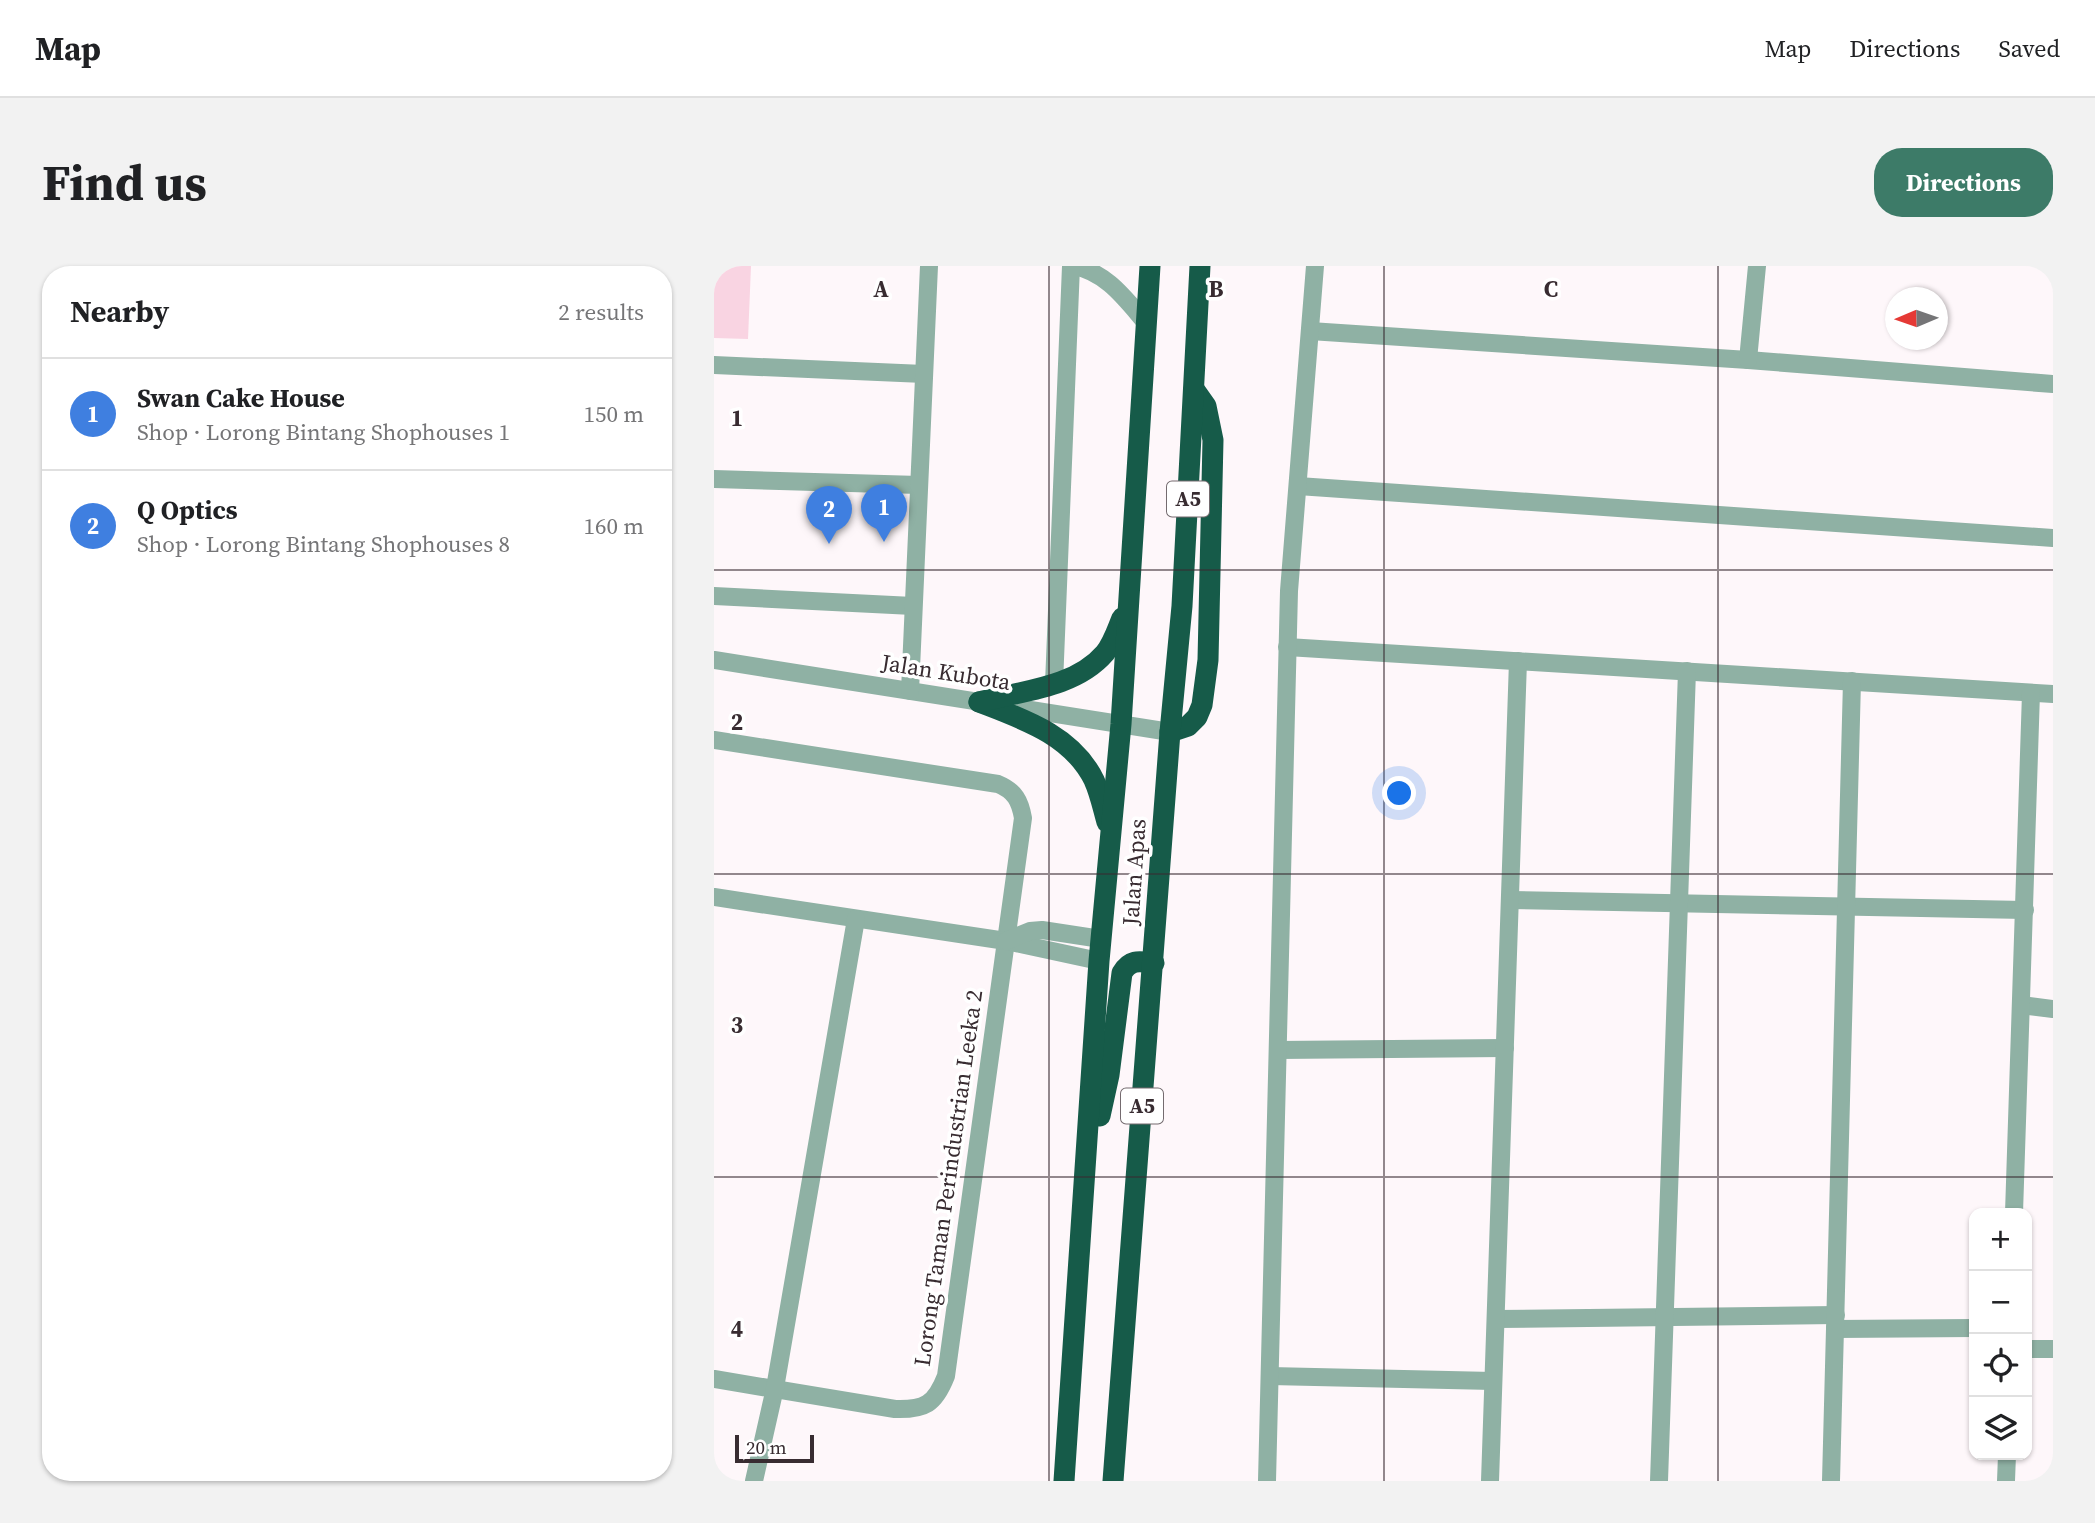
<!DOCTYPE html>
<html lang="en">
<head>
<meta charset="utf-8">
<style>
	:root { --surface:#fff; --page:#f2f2f2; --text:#202124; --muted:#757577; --line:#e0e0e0; --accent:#3d7b68 }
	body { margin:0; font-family:"Source Serif 4",serif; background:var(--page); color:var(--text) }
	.controls { position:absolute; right:21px; bottom:21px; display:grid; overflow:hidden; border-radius:14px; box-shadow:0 2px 5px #0004 }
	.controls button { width:63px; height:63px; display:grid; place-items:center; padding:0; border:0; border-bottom:2px solid var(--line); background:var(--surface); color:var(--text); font:35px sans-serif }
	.compass { position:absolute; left:1171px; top:21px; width:63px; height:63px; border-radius:50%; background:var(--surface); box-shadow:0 2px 5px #0004; rotate:268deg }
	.scale { position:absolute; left:21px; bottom:18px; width:79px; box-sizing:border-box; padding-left:7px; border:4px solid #382c31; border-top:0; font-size:19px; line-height:24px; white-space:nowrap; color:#382c31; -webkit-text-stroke:5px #fff; paint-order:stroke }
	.you { position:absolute; left:686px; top:528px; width:24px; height:24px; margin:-18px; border:5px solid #fff; border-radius:50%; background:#1a73e8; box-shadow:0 0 0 10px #1a73e833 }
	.badge { display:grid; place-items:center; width:46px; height:46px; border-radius:50%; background:var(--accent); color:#fff; font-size:23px; font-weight:700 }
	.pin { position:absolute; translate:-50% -58px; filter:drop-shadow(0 2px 4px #0008) }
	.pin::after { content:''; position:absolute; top:37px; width:24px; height:21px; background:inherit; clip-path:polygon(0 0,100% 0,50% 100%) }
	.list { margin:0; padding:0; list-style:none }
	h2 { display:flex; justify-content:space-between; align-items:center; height:91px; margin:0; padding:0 28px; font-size:30px }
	h2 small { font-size:23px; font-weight:400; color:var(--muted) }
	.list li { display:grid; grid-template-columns:46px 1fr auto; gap:21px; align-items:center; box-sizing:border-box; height:112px; padding:0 28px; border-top:2px solid var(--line) }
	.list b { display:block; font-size:26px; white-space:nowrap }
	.list p { margin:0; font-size:23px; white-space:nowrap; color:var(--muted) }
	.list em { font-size:23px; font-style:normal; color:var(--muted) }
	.icon { flex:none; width:38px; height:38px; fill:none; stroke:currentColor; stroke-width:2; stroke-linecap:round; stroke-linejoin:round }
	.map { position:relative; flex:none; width:1339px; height:1215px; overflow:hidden; border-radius:28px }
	header { display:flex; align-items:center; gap:42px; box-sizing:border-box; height:98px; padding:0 35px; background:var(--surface); border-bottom:2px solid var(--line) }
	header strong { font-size:33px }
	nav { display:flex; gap:38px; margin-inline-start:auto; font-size:24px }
	.intro { display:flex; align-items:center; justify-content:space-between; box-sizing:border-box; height:168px; padding:0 42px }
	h1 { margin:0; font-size:49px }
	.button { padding:18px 32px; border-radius:28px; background:var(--accent); color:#fff; font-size:24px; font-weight:700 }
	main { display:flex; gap:42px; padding:0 42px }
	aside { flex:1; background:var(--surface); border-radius:28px; box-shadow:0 2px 5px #0004 }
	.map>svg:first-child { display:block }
	.green { fill:#f9d4e2 }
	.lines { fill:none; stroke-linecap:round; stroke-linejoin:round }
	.minor { stroke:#8fb1a4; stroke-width:18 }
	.highway { stroke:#165b49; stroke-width:21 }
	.grid { fill:none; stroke:#382c31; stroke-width:2; stroke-opacity:0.55 }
	.labels { text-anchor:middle; stroke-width:7; stroke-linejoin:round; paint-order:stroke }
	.shield { fill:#fff; stroke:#746b6f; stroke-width:2 }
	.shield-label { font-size:21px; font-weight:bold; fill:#382c31 }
	.street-label { font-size:23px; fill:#382c31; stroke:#fff }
	.grid-label { font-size:23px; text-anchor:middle; font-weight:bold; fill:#382c31; stroke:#fff; stroke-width:7; stroke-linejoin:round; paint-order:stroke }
</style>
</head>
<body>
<header>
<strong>Map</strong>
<nav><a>Map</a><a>Directions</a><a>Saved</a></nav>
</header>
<div class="intro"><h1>Find us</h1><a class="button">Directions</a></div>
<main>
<aside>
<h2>Nearby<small>2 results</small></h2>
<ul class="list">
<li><span class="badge" style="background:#3f7fe0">1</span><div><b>Swan Cake House</b><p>Shop · Lorong Bintang Shophouses 1</p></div><em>150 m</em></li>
<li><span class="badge" style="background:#3f7fe0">2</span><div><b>Q Optics</b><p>Shop · Lorong Bintang Shophouses 8</p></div><em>160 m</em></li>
</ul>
</aside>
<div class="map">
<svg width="1339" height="1215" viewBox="0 0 1339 1215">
	<rect width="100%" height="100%" fill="#fef7fa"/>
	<path class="green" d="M0,0h37l-3,73 -34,-1z"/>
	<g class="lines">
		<g class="minor">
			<path d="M359,0c34,6 53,34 74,58"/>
			<path d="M596,65l438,29 305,24"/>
			<path d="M1034,94l9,-94"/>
			<path d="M0,99l210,9"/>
			<path d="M0,213l205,6"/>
			<path d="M584,220l755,52"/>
			<path d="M0,330l199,10"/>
			<path d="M573,381l766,47"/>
			<path d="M0,394l456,72"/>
			<path d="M340,418l17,-418"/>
			<path d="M196,425l19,-425"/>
			<path d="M0,474l284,44c17,7 22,17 25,34l-77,558c-11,28 -21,34 -51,33l-181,-30"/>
			<path d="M0,631l292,44 93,20"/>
			<path d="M796,634l515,10"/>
			<path d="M292,675l24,-10 12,-1 59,9"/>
			<path d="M1307,739l32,4"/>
			<path d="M564,784l227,-2"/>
			<path d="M1300,947l17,-520"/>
			<path d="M782,1053l340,-4"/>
			<path d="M1121,1063l139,-1"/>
			<path d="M1313,1083h26"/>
			<path d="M556,1110l223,5"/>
			<path d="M40,1215l21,-93 81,-469"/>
			<path d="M553,1215l22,-890 26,-325"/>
			<path d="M776,1215l28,-820"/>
			<path d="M945,1215l28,-810"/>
			<path d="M1117,1215l21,-800"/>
			<path d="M1292,1215l1,-26"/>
		</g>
		<g class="highway">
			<path d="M265,436c44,17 93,33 115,78 6,13 9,28 13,42"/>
			<path d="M265,436c42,-11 96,-14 126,-49 8,-10 12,-23 17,-35"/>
			<path d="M456,466l18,-6 9,-9 5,-12 6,-45 5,-220 -7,-34 -12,-17"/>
			<path d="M386,850l9,-41 13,-102c8,-14 17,-12 32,-10"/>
			<path d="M350,1215l35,-520 22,-237 29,-458"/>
			<path d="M399,1215l57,-749 12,-126 18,-340"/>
		</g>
	</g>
	<path class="grid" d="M335,0v1215M670,0v1215M1004,0v1215M0,304h1339M0,608h1339M0,911h1339"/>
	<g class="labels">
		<g class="shield">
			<rect x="453" y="215.5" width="42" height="35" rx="5"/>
			<rect x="407" y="822.5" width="42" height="35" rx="5"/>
		</g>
		<g class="shield-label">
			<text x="474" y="240">A5</text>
			<text x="428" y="847">A5</text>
		</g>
		<g class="street-label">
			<text transform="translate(232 406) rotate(9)" y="8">Jalan Kubota</text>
			<text transform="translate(420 606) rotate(-86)" y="8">Jalan Apas</text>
			<text transform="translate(234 912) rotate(-82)" y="8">Lorong Taman Perindustrian Leeka 2</text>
		</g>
	</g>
	<g class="grid-label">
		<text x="167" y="31">A</text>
		<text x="502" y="31">B</text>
		<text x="837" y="31">C</text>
		<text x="23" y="160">1</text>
		<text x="23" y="464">2</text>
		<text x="23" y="767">3</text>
		<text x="23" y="1071">4</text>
	</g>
</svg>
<div class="controls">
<button>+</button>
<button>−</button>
<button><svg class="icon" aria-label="locate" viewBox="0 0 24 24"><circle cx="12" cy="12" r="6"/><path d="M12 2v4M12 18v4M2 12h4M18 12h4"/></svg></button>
<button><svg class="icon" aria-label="layers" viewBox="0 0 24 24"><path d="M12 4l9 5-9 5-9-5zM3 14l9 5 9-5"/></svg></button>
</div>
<svg class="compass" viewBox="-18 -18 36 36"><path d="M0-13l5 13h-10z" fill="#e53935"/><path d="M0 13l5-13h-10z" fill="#757577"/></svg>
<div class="scale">20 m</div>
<div class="you"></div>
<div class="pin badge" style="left:170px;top:276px;background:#3f7fe0">1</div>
<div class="pin badge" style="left:115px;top:278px;background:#3f7fe0">2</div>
</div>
</main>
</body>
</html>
